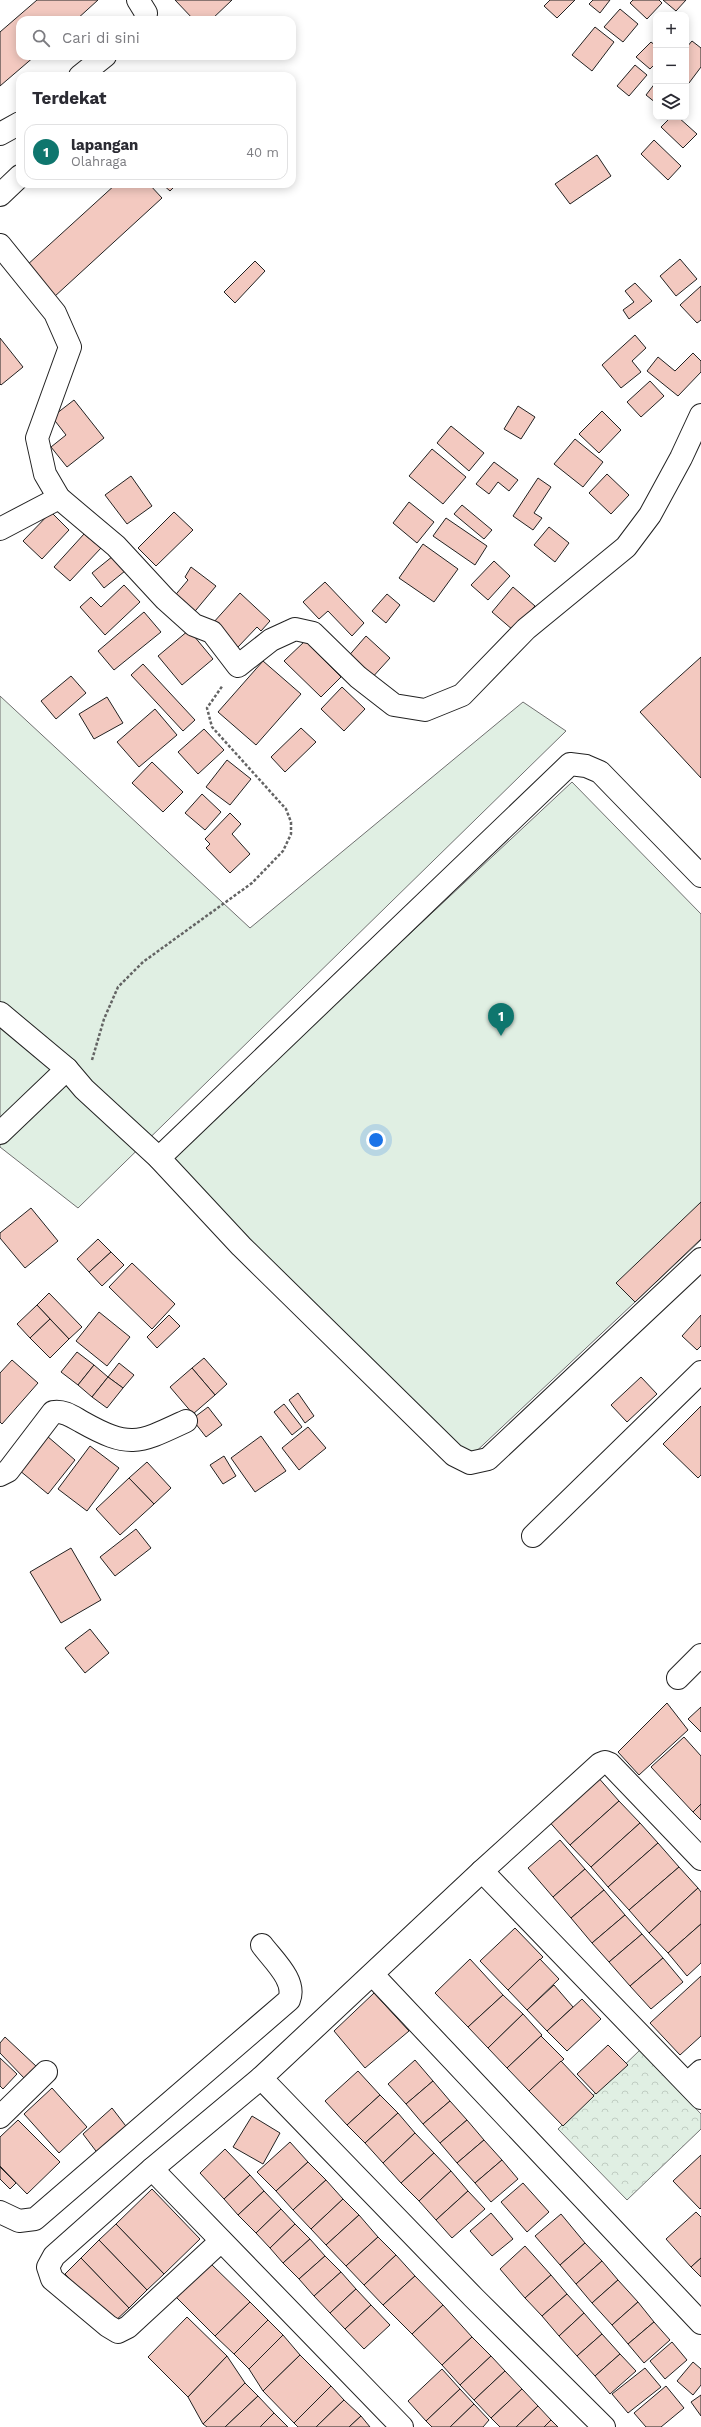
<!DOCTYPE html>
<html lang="id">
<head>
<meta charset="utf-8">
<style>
	:root { --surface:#fff; --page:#f7f7f7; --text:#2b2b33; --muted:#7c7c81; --line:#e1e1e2; --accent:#0f766e }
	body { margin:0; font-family:"Work Sans",sans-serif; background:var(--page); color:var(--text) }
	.controls { position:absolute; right:12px; top:12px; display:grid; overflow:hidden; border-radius:8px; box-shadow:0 2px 10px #0003 }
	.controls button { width:36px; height:36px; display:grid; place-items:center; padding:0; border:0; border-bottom:1px solid var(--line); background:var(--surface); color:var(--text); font:20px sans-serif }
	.you { position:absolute; left:376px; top:1140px; width:14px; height:14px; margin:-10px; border:3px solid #fff; border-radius:50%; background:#1a73e8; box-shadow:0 0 0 6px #1a73e833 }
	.badge { display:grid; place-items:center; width:26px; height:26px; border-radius:50%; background:var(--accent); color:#fff; font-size:13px; font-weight:700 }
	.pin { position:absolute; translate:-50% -33px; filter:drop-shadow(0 1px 2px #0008) }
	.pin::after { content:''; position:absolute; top:21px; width:14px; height:12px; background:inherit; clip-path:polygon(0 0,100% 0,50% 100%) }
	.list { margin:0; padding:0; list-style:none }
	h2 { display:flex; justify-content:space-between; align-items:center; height:52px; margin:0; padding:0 16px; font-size:17px }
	h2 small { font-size:13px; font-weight:400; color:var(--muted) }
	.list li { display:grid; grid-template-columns:26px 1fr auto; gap:12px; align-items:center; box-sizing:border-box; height:56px; margin:0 8px 8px; padding:0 8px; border:1px solid var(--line); border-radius:12px }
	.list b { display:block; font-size:15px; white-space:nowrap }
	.list p { margin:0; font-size:13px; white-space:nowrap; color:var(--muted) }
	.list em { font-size:13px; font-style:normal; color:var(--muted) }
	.icon { flex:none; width:22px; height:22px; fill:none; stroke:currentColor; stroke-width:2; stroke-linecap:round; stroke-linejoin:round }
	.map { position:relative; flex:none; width:701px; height:2427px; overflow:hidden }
	.search { position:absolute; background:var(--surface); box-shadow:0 2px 10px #0003; left:16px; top:16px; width:280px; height:44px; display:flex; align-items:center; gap:10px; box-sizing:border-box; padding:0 14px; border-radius:12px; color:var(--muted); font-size:15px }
	.panel { position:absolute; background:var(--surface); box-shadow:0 2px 10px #0003; left:16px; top:72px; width:280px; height:116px; border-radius:12px }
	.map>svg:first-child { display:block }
	.grass { fill:#e0efe3; stroke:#6f6f6f }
	.park { fill:url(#park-crowns); stroke:#6f6f6f }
	.building { fill:#f3c9c0; stroke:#222 }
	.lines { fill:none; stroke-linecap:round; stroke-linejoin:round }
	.minor-casing { stroke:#222; stroke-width:24 }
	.path { stroke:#646464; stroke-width:2.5; stroke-dasharray:3 2; stroke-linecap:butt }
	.minor { stroke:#fff; stroke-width:22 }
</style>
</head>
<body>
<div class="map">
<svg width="701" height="2427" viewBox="0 0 701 2427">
	<defs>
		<pattern id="park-crowns" width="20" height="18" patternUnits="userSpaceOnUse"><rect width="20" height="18" fill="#e0efe3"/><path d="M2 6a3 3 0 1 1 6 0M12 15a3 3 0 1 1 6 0" fill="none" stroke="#c0cdc2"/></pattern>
	</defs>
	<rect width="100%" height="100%" fill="#fff"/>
	<g class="grass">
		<path d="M0,696l250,232 273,-226 43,29 -488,477 -78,-61z"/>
		<path d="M572,782l129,132v326l-233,219 -298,-301z"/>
	</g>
	<path class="park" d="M640,2050l61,64v15l-74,71 -69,-71z"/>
	<g class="building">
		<path d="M37,0h61l-22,20h-56v36h15l-35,30v-54z"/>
		<path d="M175,0h57l-21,20h-17z"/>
		<path d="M550,0h25l-18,18 -13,-12z"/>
		<path d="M593,0h17l-10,13 -11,-9z"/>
		<path d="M633,0h26l3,3 -15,16 -17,-16z"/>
		<path d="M663,0h23l-10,11z"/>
		<path d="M620,9l18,15 -15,18 -19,-15z"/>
		<path d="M595,27l19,15 -22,29 -20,-16z"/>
		<path d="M692,41l9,7v19l-12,16 -3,-2v-33z"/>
		<path d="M651,42l5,4v17l-6,6 -14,-12z"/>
		<path d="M635,65l12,10 -18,21 -12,-10z"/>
		<path d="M656,82v21l-10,-8z"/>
		<path d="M671,117h7l19,17 -14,14 -22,-21z"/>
		<path d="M654,140l27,26 -13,14 -27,-26z"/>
		<path d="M597,155l14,21 -41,28 -15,-20z"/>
		<path d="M116,184h33l13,14 -108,99 -28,-31z"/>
		<path d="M162,184h15l-7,7z"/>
		<path d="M680,259l17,20 -21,17 -16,-20z"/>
		<path d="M255,261l10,10 -30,32 -11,-11z"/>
		<path d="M635,283l17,18 -23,18 -6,-9 11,-8 -9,-11z"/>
		<path d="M701,286v34l-4,3 -17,-18z"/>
		<path d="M635,335l11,13 -14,13 9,11 -20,16 -19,-23z"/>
		<path d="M0,338l23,29 -22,18 -1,-1z"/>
		<path d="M693,353l8,8v11l-23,24 -31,-25 11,-14 17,14z"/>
		<path d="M650,381l14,15 -23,21 -14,-15z"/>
		<path d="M74,400l30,38 -37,29 -16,-20 15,-12 -14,-18z"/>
		<path d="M518,406l17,11 -14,22 -17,-10z"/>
		<path d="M602,411l19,19 -22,23 -20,-19z"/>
		<path d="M451,426l33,27 -15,18 -32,-28z"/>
		<path d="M575,439l28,23 -20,25 -29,-23z"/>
		<path d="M432,449l34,28 -23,27 -34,-28z"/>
		<path d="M494,462l24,18 -9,11 -11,-9 -9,12 -13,-10z"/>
		<path d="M607,474l22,21 -18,19 -22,-21z"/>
		<path d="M131,476l21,30 -25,18 -22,-29z"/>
		<path d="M538,478l13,9 -17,26 8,5 -9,12 -20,-14z"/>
		<path d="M409,502l25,20 -17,21 -24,-20z"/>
		<path d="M462,505l30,25 -8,9 -30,-25z"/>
		<path d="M51,512l18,18 -27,29 -19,-18z"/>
		<path d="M174,512l19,18 -37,36 -18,-18z"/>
		<path d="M446,518l41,28 -12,19 -42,-29z"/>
		<path d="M549,527l20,16 -14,19 -21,-17z"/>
		<path d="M84,534l17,14 -31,33 -16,-14z"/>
		<path d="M423,544l35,25 -24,33 -35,-24z"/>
		<path d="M113,556l12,15 -21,17 -12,-15z"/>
		<path d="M494,561l16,15 -22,24 -17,-15z"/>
		<path d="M191,567l25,19 -25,30 -19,-17 16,-19 -3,-3z"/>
		<path d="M325,582l39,41 -12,13 -24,-25 -9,8 -16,-17z"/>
		<path d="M124,585l16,17 -35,33 -25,-28 11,-10 10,10z"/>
		<path d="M513,587l22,19 -22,24 -21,-18z"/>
		<path d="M240,593l30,28 -9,10 -4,-4 -19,20 -25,-24z"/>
		<path d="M387,594l13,11 -14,18 -14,-12z"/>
		<path d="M144,612l17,20 -47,38 -16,-19z"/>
		<path d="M189,630l24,29 -31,26 -24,-29z"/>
		<path d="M366,636l24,22 -20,22 -24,-21z"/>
		<path d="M305,641l36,36 -20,20 -37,-36z"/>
		<path d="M701,657v121l-61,-66z"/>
		<path d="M263,661l38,33 -45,51 -38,-33z"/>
		<path d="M143,664l52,56 -12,11 -52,-56z"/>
		<path d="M71,676l15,17 -30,26 -15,-18z"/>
		<path d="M342,687l23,22 -21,22 -23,-22z"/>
		<path d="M107,697l16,26 -29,16 -15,-25z"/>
		<path d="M155,709l22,26 -38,32 -22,-25z"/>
		<path d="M301,728l15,14 -31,30 -14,-15z"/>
		<path d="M204,729l20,21 -26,24 -20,-22z"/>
		<path d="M227,760l24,19 -21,26 -24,-18z"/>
		<path d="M152,762l31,30 -20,20 -31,-29z"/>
		<path d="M202,794l19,18 -16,18 -20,-17z"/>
		<path d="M230,813l11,11 -9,10 18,20 -20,19 -24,-25 4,-4 -5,-5z"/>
		<path d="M701,1202v37l-66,63 -19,-19z"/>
		<path d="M31,1208l27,33 -33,27 -25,-30v-5z"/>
		<path d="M98,1239l13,13 -22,20 -12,-13z"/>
		<path d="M111,1252l13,13 -22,21 -13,-14z"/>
		<path d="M132,1263l43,41 -23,25 -43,-42z"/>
		<path d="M49,1293l33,34 -13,12 -32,-34z"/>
		<path d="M37,1305l13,14 -20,19 -13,-14z"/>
		<path d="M99,1312l31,25 -23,29 -31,-25z"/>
		<path d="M169,1315l11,11 -23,22 -10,-11z"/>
		<path d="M701,1315v31l-4,4 -15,-14z"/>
		<path d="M50,1319l19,20 -19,19 -20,-20z"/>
		<path d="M77,1352l17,13 -16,20 -17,-13z"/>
		<path d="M204,1358l23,26 -12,11 -23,-27z"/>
		<path d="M12,1360l26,23 -36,41 -2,-2v-49z"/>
		<path d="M119,1363l15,12 -11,13 -15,-11z"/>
		<path d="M94,1365l14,12 -16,20 -14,-12z"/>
		<path d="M192,1368l23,27 -22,19 -23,-27z"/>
		<path d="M108,1377l15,11 -16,20 -15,-11z"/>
		<path d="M641,1377l16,17 -30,28 -16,-17z"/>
		<path d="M298,1393l16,23 -9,7 -16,-23z"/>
		<path d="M284,1404l18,23 -10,8 -18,-23z"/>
		<path d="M701,1406v69l-3,3 -35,-34z"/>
		<path d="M208,1407l14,18 -16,12 -14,-18z"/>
		<path d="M308,1427l18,21 -27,22 -17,-22z"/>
		<path d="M47,1436l28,24 -27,34 -29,-24z"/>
		<path d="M261,1436l25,35 -31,21 -24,-34z"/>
		<path d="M90,1446l29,22 -32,43 -29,-22z"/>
		<path d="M224,1456l12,20 -13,8 -13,-19z"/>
		<path d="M147,1462l24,26 -17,16 -25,-26z"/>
		<path d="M129,1478l25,26 -34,31 -24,-26z"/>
		<path d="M136,1529l15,19 -36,28 -15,-19z"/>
		<path d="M71,1548l30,52 -40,23 -31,-51z"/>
		<path d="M90,1629l19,24 -24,20 -20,-25z"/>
		<path d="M667,1703l21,27 -49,45 -21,-23z"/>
		<path d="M701,1707v25l-13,-13z"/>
		<path d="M684,1737l17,19v48l-8,8 -42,-45z"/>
		<path d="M596,1775l23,26 -49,44 -24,-27z"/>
		<path d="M619,1801l21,22 -49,44 -21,-22z"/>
		<path d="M701,1804v16l-8,-8z"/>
		<path d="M640,1823l18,20 -50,44 -17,-20z"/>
		<path d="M560,1840l25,29 -32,28 -25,-29z"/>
		<path d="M658,1843l21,24 -50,43 -21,-23z"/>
		<path d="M679,1867l19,21 -49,45 -20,-23z"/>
		<path d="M585,1869l19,21 -33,28 -18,-21z"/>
		<path d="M698,1888l3,4v32l-33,29 -19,-20z"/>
		<path d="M604,1890l21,25 -33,28 -21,-25z"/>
		<path d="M625,1915l17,19 -33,28 -17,-19z"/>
		<path d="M701,1924v39l-14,13 -19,-23z"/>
		<path d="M515,1928l28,29 -35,33 -28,-29z"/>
		<path d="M642,1934l21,24 -33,28 -21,-24z"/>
		<path d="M663,1958l20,24 -32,27 -21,-23z"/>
		<path d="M470,1959l33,36 -35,32 -33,-34z"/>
		<path d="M540,1959l19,20 -32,31 -19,-20z"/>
		<path d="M701,1976v60l-21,19 -30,-32z"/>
		<path d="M554,1985l19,22 -26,24 -20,-21z"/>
		<path d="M374,1993l35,38 -44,37 -31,-37z"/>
		<path d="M503,1995l20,19 -35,34 -20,-21z"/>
		<path d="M582,1999l19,20 -34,32 -20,-20z"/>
		<path d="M523,2014l19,21 -35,33 -19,-20z"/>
		<path d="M541,2036l23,23 -35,32 -22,-23z"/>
		<path d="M5,2037l32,30 -12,12 -25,-26v-10z"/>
		<path d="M608,2045l20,20 -32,29 -19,-20z"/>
		<path d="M0,2058l17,16 -14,15 -3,-3z"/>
		<path d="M415,2060l18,21 -27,23 -18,-20z"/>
		<path d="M561,2061l33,35 -31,30 -34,-35z"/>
		<path d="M358,2071l22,24 -33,30 -22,-24z"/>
		<path d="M433,2081l17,20 -27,23 -17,-20z"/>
		<path d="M52,2088l35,39 -28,26 -35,-39z"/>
		<path d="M380,2095l18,18 -33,30 -18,-18z"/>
		<path d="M450,2101l17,19 -27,23 -17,-19z"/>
		<path d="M112,2108l20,26 -30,25 -19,-25z"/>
		<path d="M398,2113l17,20 -32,30 -18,-20z"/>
		<path d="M252,2116l28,17 -17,31 -30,-17z"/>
		<path d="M18,2120l42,42 -33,32 -27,-28v-29z"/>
		<path d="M467,2120l17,20 -27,23 -17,-20z"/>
		<path d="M415,2133l19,20 -33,30 -18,-20z"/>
		<path d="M484,2140l18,20 -27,23 -18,-20z"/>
		<path d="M290,2142l18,20 -32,29 -19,-19z"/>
		<path d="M225,2149l25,26 -26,24 -24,-26z"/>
		<path d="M434,2153l17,18 -32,30 -18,-18z"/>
		<path d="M701,2155v53l-1,1 -27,-28z"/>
		<path d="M502,2160l16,19 -27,23 -16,-19z"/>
		<path d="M308,2162l18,18 -33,30 -17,-19z"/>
		<path d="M0,2167l16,16 -6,6 -10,-10z"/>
		<path d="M451,2171l17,20 -32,29 -17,-19z"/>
		<path d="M250,2175l14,16 -26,24 -14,-16z"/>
		<path d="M326,2180l17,19 -32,30 -18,-19z"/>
		<path d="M523,2183l26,29 -22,20 -26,-30z"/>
		<path d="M152,2189l48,50 -36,35 -48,-50z"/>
		<path d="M264,2191l17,18 -25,24 -18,-18z"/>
		<path d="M468,2191l17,18 -33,29 -16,-18z"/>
		<path d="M343,2199l16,16 -33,30 -15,-16z"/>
		<path d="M281,2209l14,15 -25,24 -14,-15z"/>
		<path d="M696,2212l5,5v41l-10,9 -25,-28z"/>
		<path d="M491,2213l22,26 -21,17 -22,-25z"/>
		<path d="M561,2214l24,29 -25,22 -25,-29z"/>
		<path d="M359,2215l19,22 -32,29 -20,-21z"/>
		<path d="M116,2224l48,50 -17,16 -48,-50z"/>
		<path d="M295,2224l15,15 -27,24 -13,-15z"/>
		<path d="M378,2237l18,18 -32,30 -18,-19z"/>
		<path d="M310,2239l15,17 -26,23 -16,-16z"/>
		<path d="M99,2240l48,50 -18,18 -48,-50z"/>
		<path d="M585,2243l17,18 -26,23 -16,-19z"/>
		<path d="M525,2246l26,29 -26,23 -25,-29z"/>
		<path d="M396,2255l19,21 -32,29 -19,-20z"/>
		<path d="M325,2256l16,16 -27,24 -15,-17z"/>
		<path d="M81,2258l48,50 -16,15 -48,-49z"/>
		<path d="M701,2258v19l-10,-10z"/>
		<path d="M602,2261l16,19 -26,23 -16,-19z"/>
		<path d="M210,2263l40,39 -35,34 -39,-39z"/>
		<path d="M341,2272l15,17 -26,24 -16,-17z"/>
		<path d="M551,2275l16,19 -25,22 -17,-18z"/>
		<path d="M415,2276l28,29 -31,29 -29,-29z"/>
		<path d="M618,2280l20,22 -26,23 -20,-22z"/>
		<path d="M356,2289l15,16 -26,24 -15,-16z"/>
		<path d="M567,2294l17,19 -25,23 -17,-20z"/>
		<path d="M250,2302l18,18 -34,34 -19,-18z"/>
		<path d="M638,2302l16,20 -26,22 -16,-19z"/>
		<path d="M371,2305l19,20 -26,24 -19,-20z"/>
		<path d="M443,2305l29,32 -30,28 -30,-31z"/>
		<path d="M584,2313l18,21 -25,22 -18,-20z"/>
		<path d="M187,2317l40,39 -39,41 -40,-40z"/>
		<path d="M268,2320l15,15 -34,34 -15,-15z"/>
		<path d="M654,2322l16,18 -26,23 -16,-19z"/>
		<path d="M602,2334l18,20 -25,22 -18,-20z"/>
		<path d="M283,2335l17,20 -37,36 -14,-22z"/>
		<path d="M472,2337l19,19 -31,29 -18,-20z"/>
		<path d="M672,2342l15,18 -22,19 -15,-18z"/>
		<path d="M620,2354l16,17 -26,23 -15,-18z"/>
		<path d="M300,2355l31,31 -37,37 -31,-32z"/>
		<path d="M227,2356l18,27 -42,41 -15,-27z"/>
		<path d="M491,2356l14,15 -31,29 -14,-15z"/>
		<path d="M693,2362l8,7v16l-8,10 -16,-14z"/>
		<path d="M645,2368l16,19 -33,26 -16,-19z"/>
		<path d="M442,2369l18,20 -34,32 -18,-20z"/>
		<path d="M505,2371l17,18 -31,29 -17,-18z"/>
		<path d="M245,2383l13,13 -33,31h-18l-4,-3z"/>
		<path d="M331,2386l13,14 -28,27h-18l-4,-4z"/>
		<path d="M666,2386l18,22 -23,19h-15l-12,-14z"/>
		<path d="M460,2389l14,15 -24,23h-18l-6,-6z"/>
		<path d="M522,2389l16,17 -22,21h-16l-9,-9z"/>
		<path d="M701,2395v21l-10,-14z"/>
		<path d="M258,2396l16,17 -14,14h-35z"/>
		<path d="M344,2400l17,16 -12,11h-33z"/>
		<path d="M474,2404l15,16 -6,7h-33z"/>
		<path d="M538,2406l13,14 -7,7h-28z"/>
		<path d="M274,2413l14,14h-28z"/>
		<path d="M361,2416l9,11h-21z"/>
		<path d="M551,2420l7,7h-14z"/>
	</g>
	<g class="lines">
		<defs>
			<g id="minor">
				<path d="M138,0l8,13 -1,7"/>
				<path d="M80,76l25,-20"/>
				<path d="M0,134l20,-11"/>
				<path d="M0,195l20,-19"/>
				<path d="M0,245l55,68 15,34 -33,91 8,36 14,24 57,48 49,53 29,26 18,7 26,34 33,-26 24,-11 18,4 45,44 36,28 31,5 37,-15 64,-66 100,-82 24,-32 31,-57 20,-43"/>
				<path d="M0,529l59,-31"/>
				<path d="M0,1013l67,56 17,20 75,69 82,88 213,209 16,8 18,-4 213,-200"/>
				<path d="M0,1133l67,-64"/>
				<path d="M159,1158l411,-394 16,2 14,6 101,104"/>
				<path d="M0,1475l8,-4 45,-59c11,-2 20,5 29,10 48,27 57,21 104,-1"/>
				<path d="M533,1536l168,-164"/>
				<path d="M678,1678l23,-23"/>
				<path d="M482,1871l219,227"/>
				<path d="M373,1975l328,348"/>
				<path d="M261,2078l213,220 130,129"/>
				<path d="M688,2083l13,-12"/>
				<path d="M0,2117l46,-45"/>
				<path d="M152,2169l250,258"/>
				<path d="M0,2212l19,9 16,-2 254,-219c8,-19 -16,-40 -27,-55"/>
				<path d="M221,2241l-93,86 -10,5 -10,-6 -56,-47 -4,-12 6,-11 98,-87 109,-91 221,-207 118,-107 5,-2 5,2 91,95"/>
			</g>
		</defs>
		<use href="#minor" class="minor-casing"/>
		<path class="path" d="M92,1060l12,-41 14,-32 25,-25 109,-79 31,-32 8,-17v-12l-5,-13 -74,-82 -5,-19 16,-23"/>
		<use href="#minor" class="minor"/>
	</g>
</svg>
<div class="controls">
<button>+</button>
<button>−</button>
<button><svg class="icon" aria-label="layers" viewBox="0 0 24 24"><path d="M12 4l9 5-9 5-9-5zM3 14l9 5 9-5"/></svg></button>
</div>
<div class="you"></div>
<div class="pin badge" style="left:501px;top:1036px">1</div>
<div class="search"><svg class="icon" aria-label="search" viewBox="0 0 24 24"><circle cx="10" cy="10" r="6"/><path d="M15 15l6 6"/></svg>Cari di sini</div>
<section class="panel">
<h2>Terdekat<small></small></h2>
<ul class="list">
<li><span class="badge">1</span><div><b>lapangan</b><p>Olahraga</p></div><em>40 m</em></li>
</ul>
</section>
</div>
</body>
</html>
